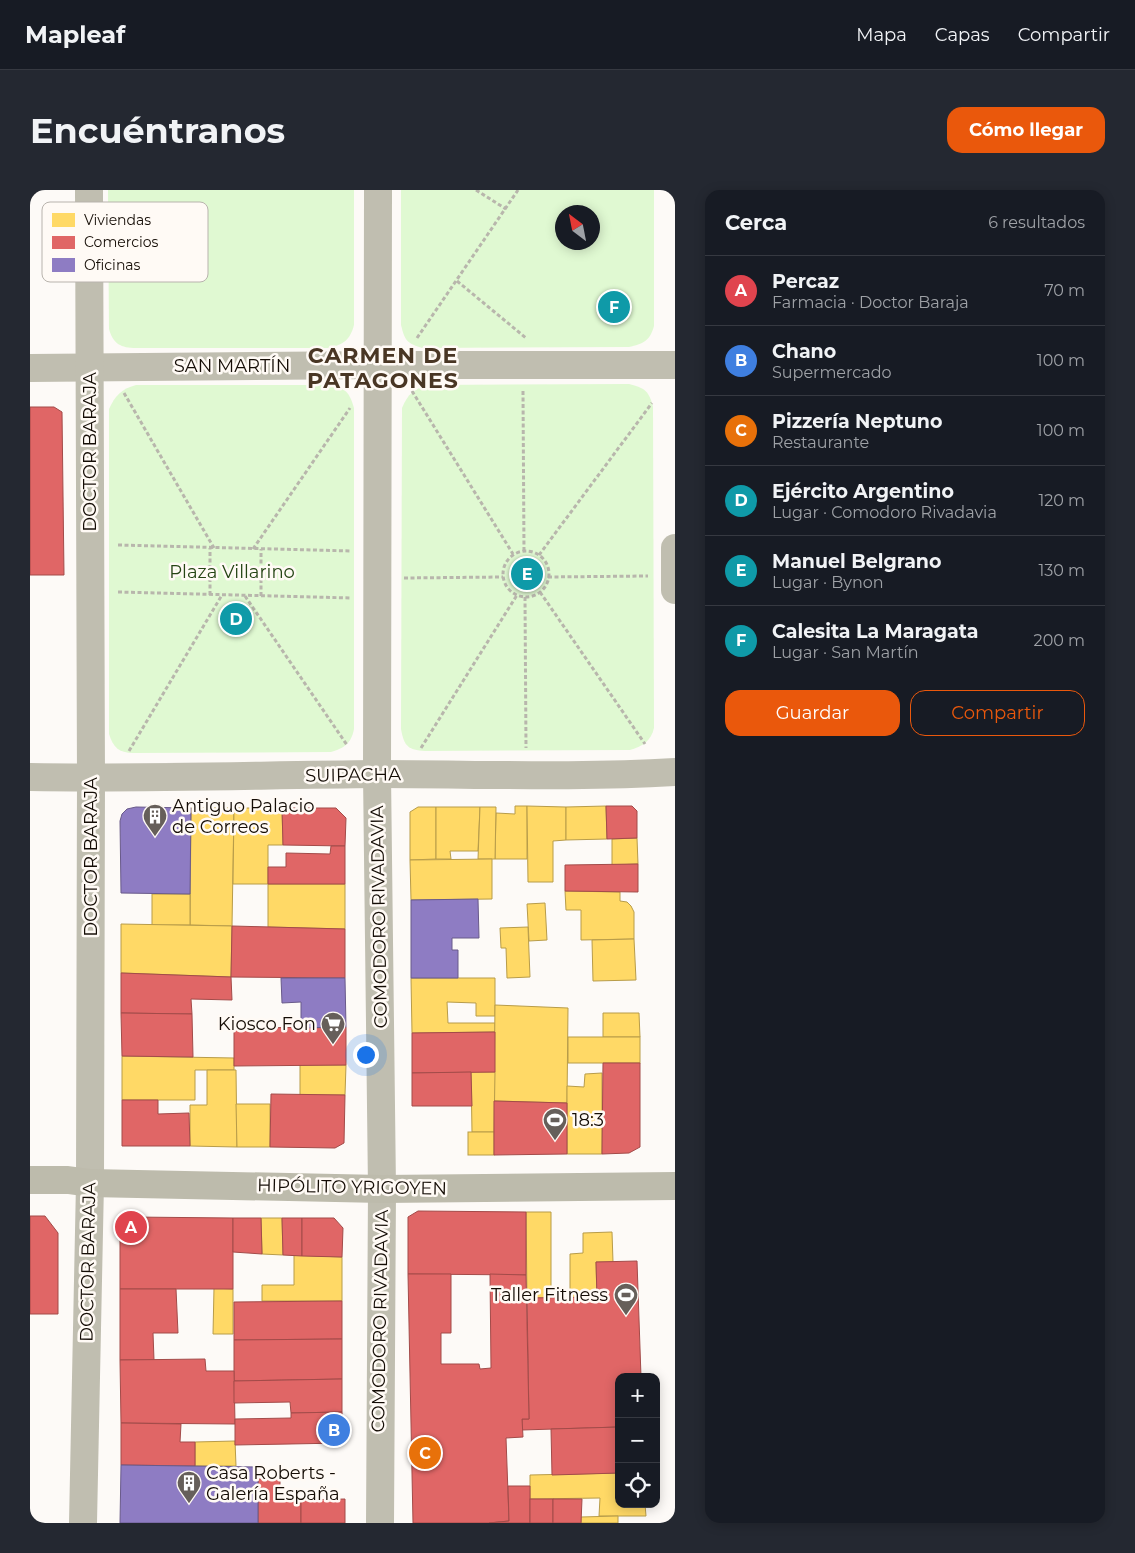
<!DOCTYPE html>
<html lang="es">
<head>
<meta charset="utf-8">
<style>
	:root { --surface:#171b24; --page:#242831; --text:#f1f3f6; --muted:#9ea1a6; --line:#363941; --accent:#ea580c }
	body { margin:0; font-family:Montserrat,sans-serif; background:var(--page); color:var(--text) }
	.controls { position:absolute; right:15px; bottom:15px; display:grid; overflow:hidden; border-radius:10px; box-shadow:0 2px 12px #0003 }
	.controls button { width:45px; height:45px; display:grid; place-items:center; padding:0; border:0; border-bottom:1px solid var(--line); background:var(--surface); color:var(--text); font:25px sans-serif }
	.compass { position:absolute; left:525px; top:15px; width:45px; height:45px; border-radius:50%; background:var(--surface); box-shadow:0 2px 12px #0003; rotate:328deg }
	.you { position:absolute; left:335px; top:864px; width:18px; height:18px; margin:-12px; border:4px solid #fff; border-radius:50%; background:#1a73e8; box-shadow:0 0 0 8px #1a73e833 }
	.badge { display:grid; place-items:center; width:32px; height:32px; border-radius:50%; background:var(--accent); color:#fff; font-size:16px; font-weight:700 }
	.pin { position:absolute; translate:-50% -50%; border:2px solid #fff; box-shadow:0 1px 5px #0006 }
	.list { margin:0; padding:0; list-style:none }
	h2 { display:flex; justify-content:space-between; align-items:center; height:65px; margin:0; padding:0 20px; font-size:21px }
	h2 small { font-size:16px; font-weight:400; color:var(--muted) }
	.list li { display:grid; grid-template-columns:32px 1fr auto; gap:15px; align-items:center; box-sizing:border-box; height:70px; padding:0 20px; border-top:1px solid var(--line) }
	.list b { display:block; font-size:19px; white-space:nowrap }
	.list p { margin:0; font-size:16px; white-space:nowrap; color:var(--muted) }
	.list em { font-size:16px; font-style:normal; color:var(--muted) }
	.actions { display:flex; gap:10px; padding:15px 20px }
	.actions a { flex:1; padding:11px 0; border:1px solid var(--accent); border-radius:15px; text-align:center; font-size:18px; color:var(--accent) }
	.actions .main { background:var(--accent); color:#fff }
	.icon { flex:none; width:28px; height:28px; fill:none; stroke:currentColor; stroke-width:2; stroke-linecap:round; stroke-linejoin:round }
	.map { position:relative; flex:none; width:645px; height:1333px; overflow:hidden; border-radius:15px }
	header { display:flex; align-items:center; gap:30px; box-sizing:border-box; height:70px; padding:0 25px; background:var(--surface); border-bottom:1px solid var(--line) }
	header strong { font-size:24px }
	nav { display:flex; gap:28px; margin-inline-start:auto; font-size:18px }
	.intro { display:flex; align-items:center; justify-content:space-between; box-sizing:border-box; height:120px; padding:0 30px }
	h1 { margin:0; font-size:35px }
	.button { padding:12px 22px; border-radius:15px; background:var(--accent); color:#fff; font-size:18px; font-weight:700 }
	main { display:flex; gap:30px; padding:0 30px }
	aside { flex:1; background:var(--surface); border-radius:15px; box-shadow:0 2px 12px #0003 }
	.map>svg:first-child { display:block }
	.green { fill:#e0f9d2; fill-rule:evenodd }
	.homes { fill:#ffd966; stroke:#b89c49 }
	.shops { fill:#e06666; stroke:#a34b49 }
	.offices { fill:#8e7cc3; stroke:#695a8a }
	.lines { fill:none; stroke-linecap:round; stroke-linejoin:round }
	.path { stroke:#b8b6ac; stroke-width:3; stroke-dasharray:4 2.5; stroke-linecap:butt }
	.minor { stroke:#c0beb0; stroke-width:28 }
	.tertiary { stroke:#c0beb0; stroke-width:28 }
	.secondary { stroke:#bdbbac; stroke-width:28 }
	.labels { text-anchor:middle; stroke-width:5; stroke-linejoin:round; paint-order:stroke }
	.street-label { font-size:18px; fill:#140c05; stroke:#fffaf5 }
	.park-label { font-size:18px; fill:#254514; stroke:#fffaf5 }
	.poi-label { font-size:18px; fill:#140c05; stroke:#fffaf5; text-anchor:start }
	.district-label { font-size:22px; font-weight:bold; letter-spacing:1px; fill:#493624; stroke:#fffaf5 }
	.key { fill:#fffaf5; stroke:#b8b3ad; stroke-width:1 }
	.key-label { font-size:14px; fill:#140c05 }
</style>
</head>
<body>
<header>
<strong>Mapleaf</strong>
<nav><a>Mapa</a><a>Capas</a><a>Compartir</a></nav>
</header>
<div class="intro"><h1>Encuéntranos</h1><a class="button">Cómo llegar</a></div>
<main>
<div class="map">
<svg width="645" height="1333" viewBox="0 0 645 1333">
	<rect width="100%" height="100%" fill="#fdfaf7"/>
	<g class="green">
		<path d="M78,0h246v135c-4,15 -10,19 -25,23h-193c-15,0 -23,-4 -27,-19z"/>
		<path d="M371,0h253v136c-4,15 -11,18 -25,21l-207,1c-15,-5 -17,-7 -21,-23zM562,22v30h-30v-30z"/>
		<path d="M599,194c16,4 20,7 24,23l1,321c-3,13 -11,18 -24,22l-205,1c-17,-1 -21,-5 -24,-22l1,-321c6,-14 12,-20 27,-23z"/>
		<path d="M106,195h193c16,3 20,6 25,23v321c-3,15 -10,19 -23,23l-198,1c-14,0 -20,-6 -24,-19v-325c6,-13 12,-20 27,-24z"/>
	</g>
	<g class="homes">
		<circle cx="584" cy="116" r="16"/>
		<path d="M485,616h12v53h-32l1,-46 19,1z"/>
		<path d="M497,616l39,1v33l-13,1v41h-25z"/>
		<path d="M576,616l1,33 -41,1v-33z"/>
		<path d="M388,617h18v52l-26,1v-48z"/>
		<path d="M406,617h44l-2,44h-28l1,8h-15z"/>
		<path d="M450,617h16l-1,52h-17z"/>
		<path d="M161,618h43l-2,118 -42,-1z"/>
		<path d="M204,618h48l1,37h-15v39h-35z"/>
		<path d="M607,648l1,26 -26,1v-26z"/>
		<path d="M462,669v40l-81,1 -1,-40z"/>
		<path d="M238,694h77v45l-77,-2z"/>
		<path d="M535,701l55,1v9l7,1 4,4 3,6v27l-53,1v-30h-15z"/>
		<rect x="122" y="704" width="38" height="31"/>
		<path d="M515,713l2,37 -18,1 -2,-37z"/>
		<path d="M91,734l111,2 -1,51 -110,-4z"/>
		<path d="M498,737l2,50 -23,1 -1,-30h-5l-1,-20z"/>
		<path d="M604,749l2,41 -43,1 -1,-41z"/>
		<path d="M381,788h84v38h-19v-13l-29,-1 1,21h47v9l-83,1z"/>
		<path d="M465,815l73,3 -1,95 -73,-2z"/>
		<path d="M573,823h36l1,24h-37z"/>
		<rect x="538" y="847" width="72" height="26"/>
		<path d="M92,866l112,2v12h-39v30h-73z"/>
		<path d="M270,875h46l-1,30h-45z"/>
		<path d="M177,880h29l1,77 -47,-1v-41h17z"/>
		<path d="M441,882h24l-1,60h-22z"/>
		<path d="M572,883v81h-35v-68l17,1 1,-13z"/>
		<path d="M206,914h34v43h-33z"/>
		<rect x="438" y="942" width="26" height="23"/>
		<path d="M496,1022h25v86h-24z"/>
		<path d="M231,1028h21l1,37 -21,-1z"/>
		<path d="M582,1042l1,30h-17l1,35 -27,1v-44l13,-1v-20z"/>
		<path d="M264,1065l48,2v44h-80v-16h32z"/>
		<path d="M184,1098l19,1v45h-20z"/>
		<path d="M205,1251l1,25h-41v-24z"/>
		<path d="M589,1283v31h26l1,12h-47l1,-18 -70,1v-24z"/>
		<path d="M588,1326v7h-37v-6z"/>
	</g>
	<g class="shops">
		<path d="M0,217h24l8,5 2,163h-34z"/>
		<path d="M576,616h26l5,5v27l-30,1z"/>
		<path d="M252,618h54l10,10 -1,28 -62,-1z"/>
		<path d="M301,656h14v38h-77v-17h18v-14l44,1z"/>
		<path d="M608,674v28l-73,-1v-26z"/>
		<path d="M202,736l113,3v49l-114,-1z"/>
		<path d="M91,783l110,4 1,23 -41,-1 1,15 -71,-1z"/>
		<path d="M91,823l71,1 1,43 -71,-1z"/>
		<path d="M316,837v38l-112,1v-38z"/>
		<path d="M465,842v40l-83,1v-40z"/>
		<path d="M573,873h37v84l-11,6 -27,1z"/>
		<path d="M441,882l1,34h-60v-33z"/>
		<path d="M241,904l74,1 -1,48 -9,5 -65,-1z"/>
		<path d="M92,910h36v14l31,-1 1,33h-68z"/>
		<path d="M464,911l73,2v51l-73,1z"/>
		<path d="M388,1021l108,1v63l-118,-1v-57z"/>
		<path d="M0,1026h15l13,17v81h-28z"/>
		<path d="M100,1027l103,1v71h-113v-64z"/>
		<path d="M203,1028h28l1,36 -29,-2z"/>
		<path d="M252,1028h20v38l-19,-1z"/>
		<path d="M272,1028h32l9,10 -1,29 -40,-1z"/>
		<path d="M607,1071l4,116h-22v50l-97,3v-11h7l-2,-121 70,-1 -1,-35z"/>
		<path d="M378,1084h43v59h-10v31h38l1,5 11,-1 -1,-94 36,1 3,144h-7l1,18 -17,1 3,83 -20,2h-76z"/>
		<path d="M90,1099h56l2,44h-25l1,27h-34z"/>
		<path d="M312,1111v38l-108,1v-38z"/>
		<path d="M312,1149v40l-108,2v-41z"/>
		<path d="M175,1169l1,12h28l1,53 -114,-1 -1,-63z"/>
		<path d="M312,1189v33l-51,1 -1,-11 -56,1v-22z"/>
		<path d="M312,1222l1,31 -108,2v-26l56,-1v-5z"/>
		<path d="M91,1233l60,1 -1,18h15v24l-74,-1z"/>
		<path d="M589,1237v46l-67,2 -1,-46z"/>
		<path d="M228,1289h22v22l21,-1v23h-43z"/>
		<path d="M478,1296h22v37h-41l20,-2z"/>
		<path d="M315,1309v24h-44v-23z"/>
		<rect x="500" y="1309" width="23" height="24"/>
		<path d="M523,1309h29l-1,24h-28z"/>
	</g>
	<g class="offices">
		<path d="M106,617l55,1 -1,86 -69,-1 -1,-72 2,-7 5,-5z"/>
		<path d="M448,709l1,39h-27v12h6v28h-47v-78z"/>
		<path d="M251,788h64l1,49 -45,1v-26l-19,1z"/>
		<path d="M91,1275l137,2v56h-138z"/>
	</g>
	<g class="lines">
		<g class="path">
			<path d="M446,0l30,19"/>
			<path d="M427,91l69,57"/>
			<path d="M387,148l101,-148"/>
			<path d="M382,201l101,163"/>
			<path d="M493,201l1,160"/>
			<path d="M94,203l90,155"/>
			<path d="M88,355l233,6"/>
			<path d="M223,359l97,-141"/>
			<circle cx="496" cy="384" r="23"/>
			<path d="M509,365l113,-152"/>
			<path d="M518,387l100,-1"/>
			<path d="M374,388l99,-1"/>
			<path d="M88,402l233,6"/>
			<path d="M510,402l105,152"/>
			<path d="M180,405v-47"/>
			<path d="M215,406l102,149"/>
			<path d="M231,406v-47"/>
			<path d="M495,407l1,151"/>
			<path d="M391,558l96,-153"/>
			<path d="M99,561l93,-156"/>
		</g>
		<g class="minor">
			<path d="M348,0l-1,584 5,415 -2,334"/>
			<path d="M0,178l348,-3h297"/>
			<path d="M645,358v42"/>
			<path d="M53,1333l7,-340"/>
		</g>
		<g class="tertiary">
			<path d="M59,0l2,588 -1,405"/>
			<path d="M0,587c116,2 231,-2 347,-3 99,0 199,4 298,-2"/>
		</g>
		<path class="secondary" d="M0,990h38l22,3 292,6 293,-3"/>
	</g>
	<defs>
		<symbol id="building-pin" viewBox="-11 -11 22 30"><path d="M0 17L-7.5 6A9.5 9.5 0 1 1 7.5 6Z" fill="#665f5a" stroke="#fffaf5"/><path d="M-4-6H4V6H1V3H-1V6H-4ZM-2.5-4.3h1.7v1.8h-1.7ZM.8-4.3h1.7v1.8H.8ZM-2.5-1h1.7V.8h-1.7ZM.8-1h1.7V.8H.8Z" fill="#fff"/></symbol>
		<symbol id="supermarket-pin" viewBox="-11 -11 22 30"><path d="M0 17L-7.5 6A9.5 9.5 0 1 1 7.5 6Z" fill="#665f5a" stroke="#fffaf5"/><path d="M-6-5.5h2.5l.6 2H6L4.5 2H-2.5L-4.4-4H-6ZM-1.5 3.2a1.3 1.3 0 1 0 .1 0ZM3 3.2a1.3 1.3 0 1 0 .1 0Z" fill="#fff"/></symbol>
		<symbol id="stadium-pin" viewBox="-11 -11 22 30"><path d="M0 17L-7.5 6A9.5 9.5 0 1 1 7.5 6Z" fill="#665f5a" stroke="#fffaf5"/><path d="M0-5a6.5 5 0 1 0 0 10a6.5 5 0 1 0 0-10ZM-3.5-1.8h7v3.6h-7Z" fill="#fff"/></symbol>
	</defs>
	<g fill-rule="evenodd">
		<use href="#building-pin" x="111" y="612" width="28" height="38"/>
		<use href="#supermarket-pin" x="289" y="820" width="28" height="38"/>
		<use href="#stadium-pin" x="511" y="916" width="28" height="38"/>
		<use href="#stadium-pin" x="582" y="1091" width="28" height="38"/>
		<use href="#building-pin" x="145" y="1279" width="28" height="38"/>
	</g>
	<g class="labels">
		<g class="street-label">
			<text x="202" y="182">SAN MARTÍN</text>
			<text transform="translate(60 262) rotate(-90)" y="6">DOCTOR BARAJA</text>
			<text transform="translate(323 585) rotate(-1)" y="6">SUIPACHA</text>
			<text transform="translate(61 667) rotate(-90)" y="6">DOCTOR BARAJA</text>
			<text transform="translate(349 727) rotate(-91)" y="6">COMODORO RIVADAVIA</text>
			<text transform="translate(322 997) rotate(1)" y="6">HIPÓLITO YRIGOYEN</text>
			<text transform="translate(58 1072) rotate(-89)" y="6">DOCTOR BARAJA</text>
			<text transform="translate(350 1131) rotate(-89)" y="6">COMODORO RIVADAVIA</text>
		</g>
		<g class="park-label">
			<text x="202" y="388">Plaza Villarino</text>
		</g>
		<g class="poi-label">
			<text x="142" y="622">Antiguo Palacio<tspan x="142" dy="21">de Correos</tspan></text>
			<text x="286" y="840" text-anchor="end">Kiosco Fon</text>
			<text x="542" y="936">18:3</text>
			<text x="578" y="1111" text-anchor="end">Taller Fitness</text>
			<text x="176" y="1289">Casa Roberts -<tspan x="176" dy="21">Galería España</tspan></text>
		</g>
		<g class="district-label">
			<text x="353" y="173">CARMEN DE<tspan x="353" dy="25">PATAGONES</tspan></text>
		</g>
	</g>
	<rect x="12" y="12" width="166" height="80" rx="8" class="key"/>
	<rect x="22" y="23" width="23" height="14" fill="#ffd966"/>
	<rect x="22" y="46" width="23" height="13" fill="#e06666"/>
	<rect x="22" y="68" width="23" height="14" fill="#8e7cc3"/>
	<g class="key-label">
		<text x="54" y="35">Viviendas</text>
		<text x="54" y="57">Comercios</text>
		<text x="54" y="80">Oficinas</text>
	</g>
</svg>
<div class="controls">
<button>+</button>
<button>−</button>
<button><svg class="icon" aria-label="locate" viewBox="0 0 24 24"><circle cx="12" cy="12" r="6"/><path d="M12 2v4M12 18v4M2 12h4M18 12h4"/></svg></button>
</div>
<svg class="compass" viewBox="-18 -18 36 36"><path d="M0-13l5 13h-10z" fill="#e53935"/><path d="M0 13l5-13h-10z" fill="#9ea1a6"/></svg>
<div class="you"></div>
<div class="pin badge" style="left:101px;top:1037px;background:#e0444e">A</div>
<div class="pin badge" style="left:304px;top:1240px;background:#3f7fe0">B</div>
<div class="pin badge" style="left:395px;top:1263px;background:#e8710a">C</div>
<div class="pin badge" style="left:206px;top:429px;background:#0f9aa8">D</div>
<div class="pin badge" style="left:497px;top:384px;background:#0f9aa8">E</div>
<div class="pin badge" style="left:584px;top:117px;background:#0f9aa8">F</div>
</div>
<aside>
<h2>Cerca<small>6 resultados</small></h2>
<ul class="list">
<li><span class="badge" style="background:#e0444e">A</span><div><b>Percaz</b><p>Farmacia · Doctor Baraja</p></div><em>70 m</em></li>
<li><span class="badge" style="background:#3f7fe0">B</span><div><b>Chano</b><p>Supermercado</p></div><em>100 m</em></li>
<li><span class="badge" style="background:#e8710a">C</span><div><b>Pizzería Neptuno</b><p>Restaurante</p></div><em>100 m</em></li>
<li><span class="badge" style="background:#0f9aa8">D</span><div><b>Ejército Argentino</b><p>Lugar · Comodoro Rivadavia</p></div><em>120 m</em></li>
<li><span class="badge" style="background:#0f9aa8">E</span><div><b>Manuel Belgrano</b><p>Lugar · Bynon</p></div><em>130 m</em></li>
<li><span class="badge" style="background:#0f9aa8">F</span><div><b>Calesita La Maragata</b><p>Lugar · San Martín</p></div><em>200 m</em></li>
</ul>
<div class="actions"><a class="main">Guardar</a><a>Compartir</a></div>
</aside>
</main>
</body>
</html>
